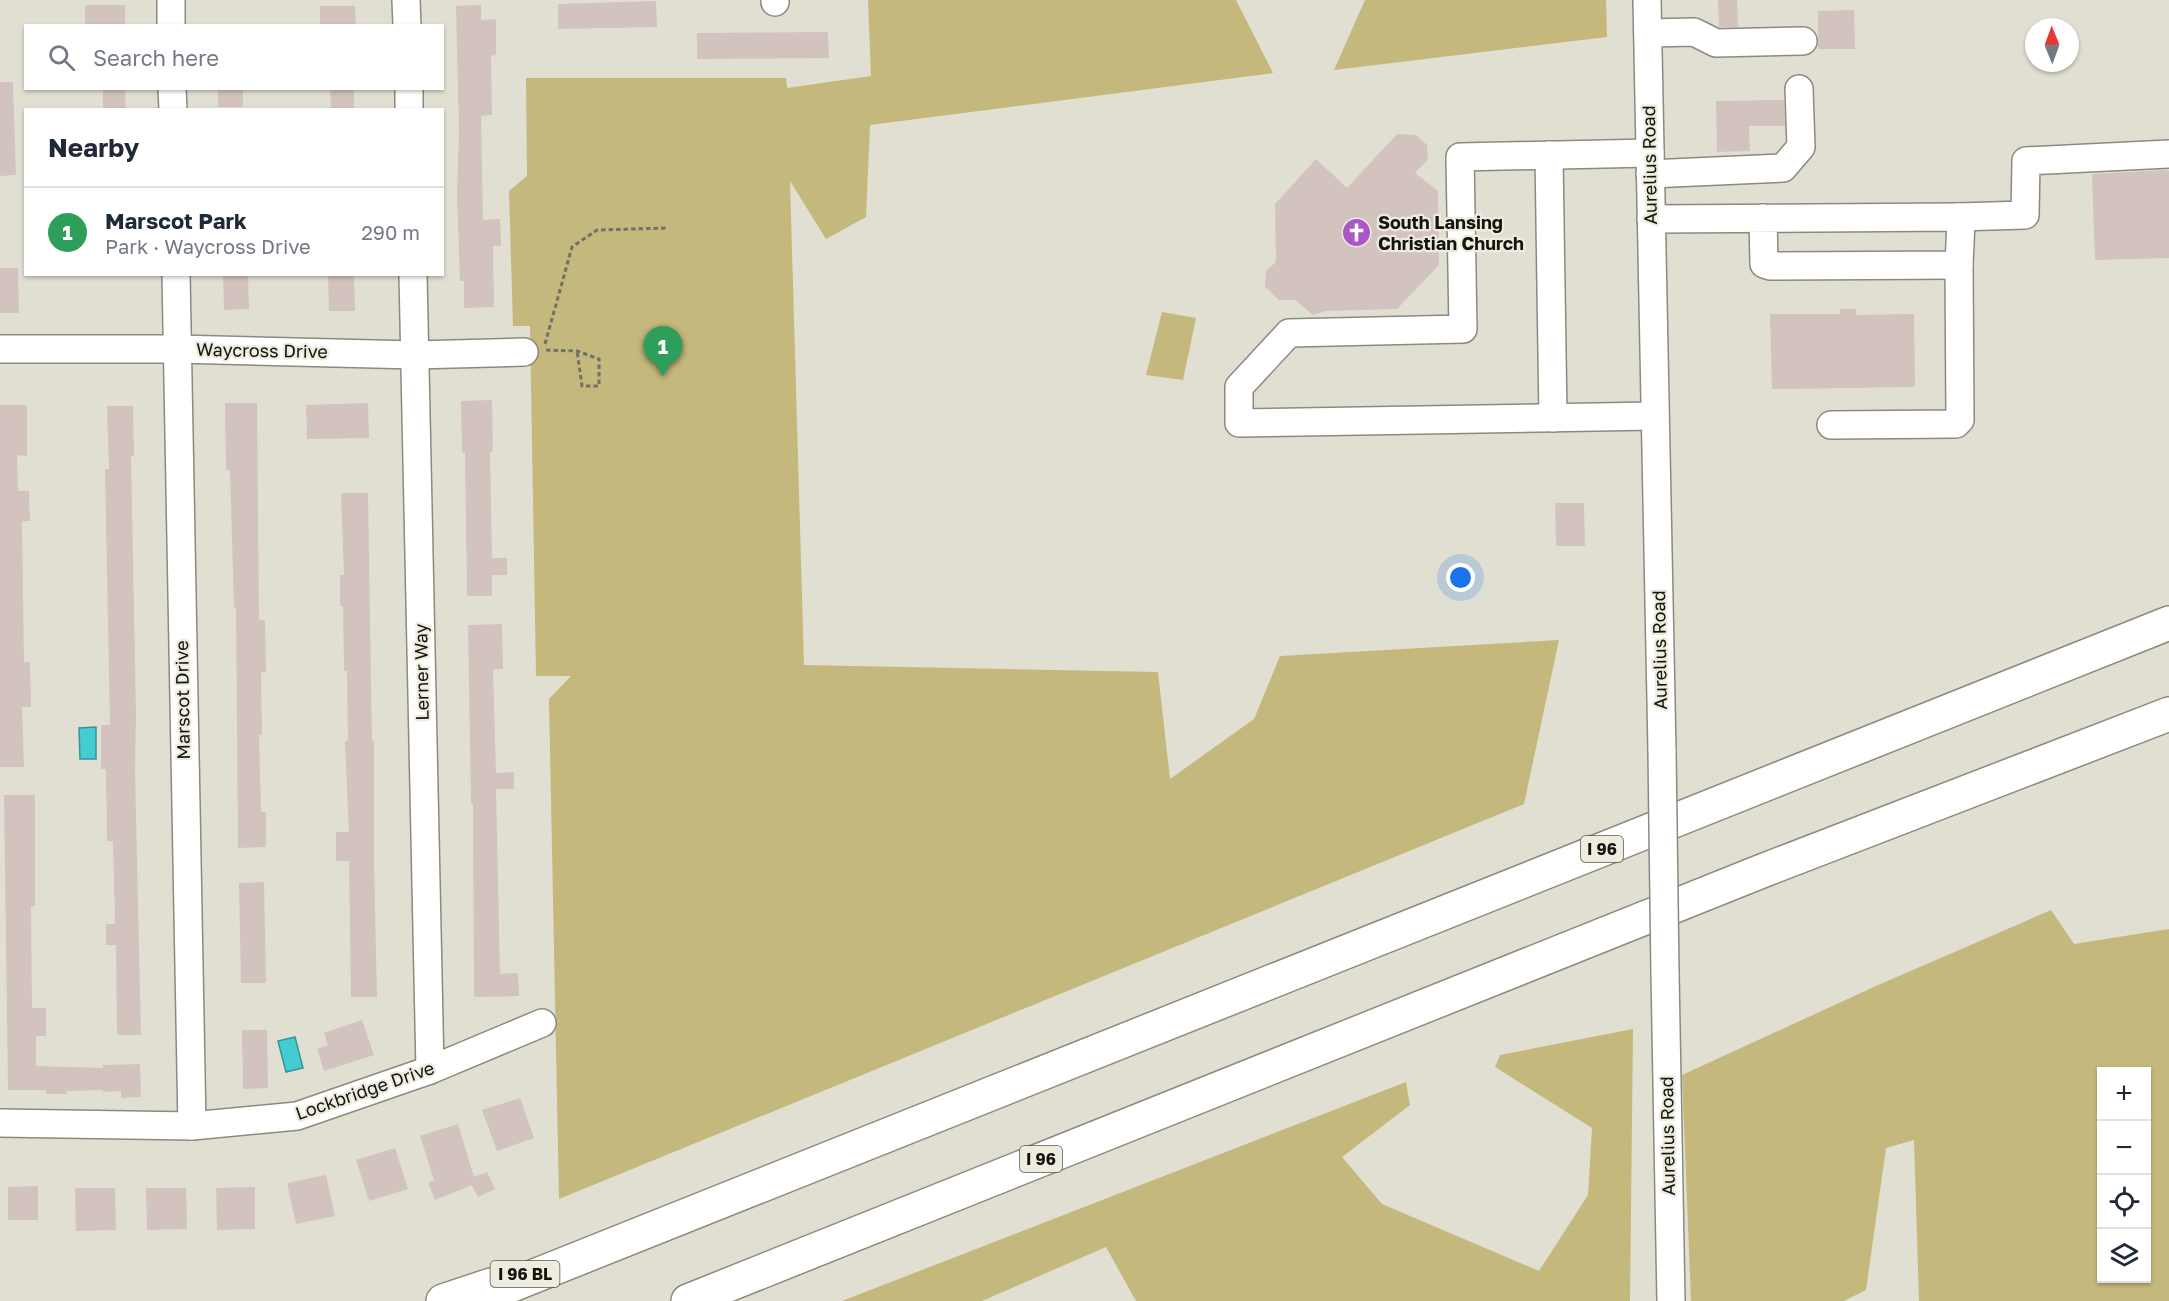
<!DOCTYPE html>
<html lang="en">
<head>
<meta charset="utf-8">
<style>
	:root { --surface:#fff; --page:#f6f6f7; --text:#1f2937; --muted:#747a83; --line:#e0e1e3; --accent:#2563eb }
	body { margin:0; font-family:"Golos Text",sans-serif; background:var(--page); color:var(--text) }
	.controls { position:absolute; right:18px; bottom:18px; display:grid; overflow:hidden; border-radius:0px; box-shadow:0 2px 4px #0004 }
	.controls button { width:54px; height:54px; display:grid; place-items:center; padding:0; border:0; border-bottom:2px solid var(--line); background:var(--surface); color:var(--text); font:30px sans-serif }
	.compass { position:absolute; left:2025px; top:18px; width:54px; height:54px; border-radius:50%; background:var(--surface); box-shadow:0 2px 4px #0004; rotate:359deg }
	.you { position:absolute; left:1461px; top:578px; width:21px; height:21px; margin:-15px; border:4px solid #fff; border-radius:50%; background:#1a73e8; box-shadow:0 0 0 9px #1a73e833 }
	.badge { display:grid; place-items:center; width:39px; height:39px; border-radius:50%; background:var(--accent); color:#fff; font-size:20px; font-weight:700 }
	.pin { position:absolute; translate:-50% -50px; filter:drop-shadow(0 2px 3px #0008) }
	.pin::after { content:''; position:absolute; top:32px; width:21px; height:18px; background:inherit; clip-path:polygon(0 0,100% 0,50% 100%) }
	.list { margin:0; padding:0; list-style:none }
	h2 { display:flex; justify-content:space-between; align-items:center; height:78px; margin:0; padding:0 24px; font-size:26px }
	h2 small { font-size:20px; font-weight:400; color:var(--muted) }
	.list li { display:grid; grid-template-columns:39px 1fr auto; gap:18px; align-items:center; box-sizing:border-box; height:90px; padding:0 24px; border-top:2px solid var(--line) }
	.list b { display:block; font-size:22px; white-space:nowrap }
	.list p { margin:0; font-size:20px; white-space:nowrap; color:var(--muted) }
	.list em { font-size:20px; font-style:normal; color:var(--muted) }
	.icon { flex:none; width:33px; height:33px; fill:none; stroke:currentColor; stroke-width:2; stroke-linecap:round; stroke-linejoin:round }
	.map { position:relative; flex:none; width:2169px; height:1301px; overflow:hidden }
	.search { position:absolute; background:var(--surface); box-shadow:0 2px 4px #0004; left:24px; top:24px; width:420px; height:66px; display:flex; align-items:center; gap:15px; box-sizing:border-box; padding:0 21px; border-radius:0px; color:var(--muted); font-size:22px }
	.panel { position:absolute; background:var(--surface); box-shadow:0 2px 4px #0004; left:24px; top:108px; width:420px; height:168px; border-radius:0px }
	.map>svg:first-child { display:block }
	.green { fill:#c4b87c; fill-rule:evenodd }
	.water { fill:#43ccd2; stroke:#359598; stroke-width:1.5 }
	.building { fill:#d2c3bf }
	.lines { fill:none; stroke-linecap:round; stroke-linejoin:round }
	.minor-casing { stroke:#8c8a7e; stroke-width:30 }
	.highway-casing { stroke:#8c8a7e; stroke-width:36 }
	.path { stroke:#727168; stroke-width:3; stroke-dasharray:4.5 3; stroke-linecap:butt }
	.minor { stroke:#fff; stroke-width:27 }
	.highway { stroke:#fff; stroke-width:33 }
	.minor-bridge-casing { stroke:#8c8a7e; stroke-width:30; stroke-linecap:butt }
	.minor-bridge { stroke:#fff; stroke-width:27 }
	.labels { text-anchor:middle; stroke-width:4.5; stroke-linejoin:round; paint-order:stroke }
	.shield { fill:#eeecdf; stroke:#55554d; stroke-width:1.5 }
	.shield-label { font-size:16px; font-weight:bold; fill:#14140f }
	.street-label { font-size:18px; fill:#14140f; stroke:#eeecdf }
	.poi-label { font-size:18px; font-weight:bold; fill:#14140f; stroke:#eeecdf; text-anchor:start }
</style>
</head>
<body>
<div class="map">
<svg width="2169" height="1301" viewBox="0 0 2169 1301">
	<rect width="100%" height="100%" fill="#e1dfd2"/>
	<g class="green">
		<path d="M868,0h368l37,73 -403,52 -4,92 -40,22 -36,-58 14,484 354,7 12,107 84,-60 26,-63 279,-16 -35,164 -965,395 -10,-500 22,-23h-35l-6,-350h-17l-4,-135 18,-15 -1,-98h260l1,10 84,-12z"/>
		<path d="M1365,0h241l1,37 -273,33z"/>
		<path d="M1162,312l34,6 -13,62 -37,-5z"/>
		<path d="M2051,910l23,34 95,-15v372h-250l-5,-161 -28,8 -20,142 -22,11h-153l-9,-226 194,-89zM2102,1072h44v206h-44z"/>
		<path d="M1633,1029l-3,272h-494l-30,-54 -124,54h-140l564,-219 4,23 -68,52 40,47 157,67 49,-76 4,-67 -97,-61 5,-12z"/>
	</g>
	<g class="water">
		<path d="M96,727v32h-16l-1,-31z"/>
		<path d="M295,1037l8,31 -17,4 -8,-31z"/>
	</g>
	<g class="building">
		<path d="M1718,0h19l1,27h-19z"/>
		<path d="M656,1l1,26 -99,2v-25z"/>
		<rect x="85" y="5" width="40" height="21"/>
		<path d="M481,5v15l15,-1v36l-5,1 1,59 -11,1 2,104 17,-1 1,27h-8l1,61 -30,1v-27h-4l-3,-86 2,-63 -3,-126z"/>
		<path d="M320,6h35l1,20h-36z"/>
		<path d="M1854,10l1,39h-37v-38z"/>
		<path d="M828,32l1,26 -132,1v-26z"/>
		<path d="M0,82h13l3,93 -16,1z"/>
		<path d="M103,88h22l1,22h-23z"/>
		<rect x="218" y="88" width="25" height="19"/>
		<path d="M330,88h24v22h-23z"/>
		<path d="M1784,100l1,26h-36l1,25 -33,1 -1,-51z"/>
		<path d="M1397,134l19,1 11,10 1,14 -13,14 23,18 1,74 -42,44 -71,2 -13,4 -18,-15h-16l-14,-13 1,-16 10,-9 -1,-58 41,-45 31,29z"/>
		<path d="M2165,170l4,1v87l-74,2 -3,-86z"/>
		<path d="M0,268h18l1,45h-19z"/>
		<path d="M223,274h25l1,35 -25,1z"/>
		<path d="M328,274h26l1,37h-26z"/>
		<path d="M1840,309h16v6l58,-1 1,73 -143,2 -2,-75h70z"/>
		<path d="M492,400l1,52h-3l2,106h15v17h-15v21h-25l-2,-143h-3l-1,-52z"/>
		<path d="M225,403h32l2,217h6l1,52h-5l1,63h-3l2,77h5v35l-28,1 -2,-241 -2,1 -4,-138h-4z"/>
		<path d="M368,403l1,35 -62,1 -1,-34z"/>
		<path d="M0,405h27v51l-10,-1 1,36h11l1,30h-8l2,141h6l1,45h-9l2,60h-24z"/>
		<path d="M107,406h26l1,50h-3l5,258 -1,55 6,266h-24l-1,-90h-10v-21h9l-2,-83h-6l-1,-72h-5v-44h9l-5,-256h4z"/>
		<path d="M341,493h27l3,189 1,59h2v120l3,136h-26l-2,-136h-13v-29h13l-4,-91h3l-1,-70h-3l-1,-65h-3v-31h4z"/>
		<path d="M1555,503h29l1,43h-29z"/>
		<path d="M502,624l1,45h-10l3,104 18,-1v17h-18l4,185 18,-1 1,23 -45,1 -1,-193h-2l-3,-179z"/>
		<path d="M4,795h31v111h-4l1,102h14v28h-10v30l67,2v-3l37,-1 1,33 -20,1v-7l-18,1v-2l-36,1v3h-21v-4h-38z"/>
		<path d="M264,882l2,101h-25l-2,-100z"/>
		<path d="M362,1020l12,35 -50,16 -7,-22 11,-4 -4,-12z"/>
		<path d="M242,1030h25l1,58 -25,1z"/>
		<path d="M520,1098l14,40 -37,13 -15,-41z"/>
		<path d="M458,1124l16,53 13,-5 8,17 -17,8 -6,-12 -37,15 -7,-17 6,-3 -14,-44z"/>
		<path d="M395,1148l13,41 -39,12 -13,-41z"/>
		<path d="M326,1175l9,41 -39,8 -9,-41z"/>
		<path d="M38,1186v34h-30v-33z"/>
		<path d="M255,1187v42l-38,1 -1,-42z"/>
		<path d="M75,1188h40l1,42 -40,1z"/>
		<path d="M146,1188h40l1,41 -40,1z"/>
	</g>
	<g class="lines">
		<defs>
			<g id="minor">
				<path d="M171,0v26"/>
				<path d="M406,0l1,26"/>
				<path d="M775,0v2"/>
				<path d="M1647,0l15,751"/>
				<path d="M1648,33l46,-1 22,11 87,-2"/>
				<path d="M172,88l1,22"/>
				<path d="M409,88v22"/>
				<path d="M1650,153l-190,4 3,172 -174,4 -50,54v36l416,-7"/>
				<path d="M1549,155l4,263"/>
				<path d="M1650,174l133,-6 18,-21 -2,-58"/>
				<path d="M1958,217l67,-2 1,-54 143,-7"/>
				<path d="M1651,219l307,-2 3,4 -2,44 -189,1 -6,-2 -1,-46"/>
				<path d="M176,274l16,852"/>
				<path d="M413,274l17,796"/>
				<path d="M0,349h177l238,6 109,-3"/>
				<path d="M1831,425l125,-1 4,-4 -1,-155"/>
				<path d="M1665,973l6,328"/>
				<path d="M0,1123l192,3 105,-10 133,-46 112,-47"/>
			</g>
			<g id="highway">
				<path d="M443,1301l48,-16"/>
				<path d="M472,1301l1697,-678"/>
				<path d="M688,1301l1074,-430 407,-157"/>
			</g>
		</defs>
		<use href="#minor" class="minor-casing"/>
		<use href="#highway" class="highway-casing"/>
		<g class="path">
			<path d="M545,344l27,-97 25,-17 71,-2"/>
			<path d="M546,350l31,1 22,8v27h-17l-5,-35"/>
		</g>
		<use href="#minor" class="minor"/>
		<use href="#highway" class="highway"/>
		<defs>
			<path id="minor-bridge" d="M1662,751l3,222"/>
		</defs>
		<use href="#minor-bridge" class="minor-bridge-casing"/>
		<use href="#minor-bridge" class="minor-bridge"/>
	</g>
	<defs>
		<symbol id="church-disc" viewBox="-11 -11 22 22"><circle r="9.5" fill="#a956c6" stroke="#eeecdf"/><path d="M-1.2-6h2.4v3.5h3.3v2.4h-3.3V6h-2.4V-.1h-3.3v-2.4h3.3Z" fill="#fff"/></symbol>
	</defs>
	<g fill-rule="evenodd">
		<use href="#church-disc" x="1340" y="216" width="33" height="33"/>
	</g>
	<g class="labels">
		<g class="shield">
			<rect x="1581" y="836" width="42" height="26" rx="4.5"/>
			<rect x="1020" y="1146" width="42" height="26" rx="4.5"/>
			<rect x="490.5" y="1261" width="69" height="26" rx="4.5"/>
		</g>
		<g class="shield-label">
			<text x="1602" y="855">I 96</text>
			<text x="1041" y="1165">I 96</text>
			<text x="525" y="1280">I 96 BL</text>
		</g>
		<g class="street-label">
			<text transform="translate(1650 165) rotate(-91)" y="6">Aurelius Road</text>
			<text transform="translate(262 351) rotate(1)" y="6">Waycross Drive</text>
			<text transform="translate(1660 650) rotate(-91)" y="6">Aurelius Road</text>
			<text transform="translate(422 672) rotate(-91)" y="6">Lerner Way</text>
			<text transform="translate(183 700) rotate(-91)" y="6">Marscot Drive</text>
			<text transform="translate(365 1091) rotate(-19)" y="6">Lockbridge Drive</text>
			<text transform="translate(1668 1136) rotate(-91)" y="6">Aurelius Road</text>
		</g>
		<g class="poi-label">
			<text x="1378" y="229">South Lansing<tspan x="1378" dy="21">Christian Church</tspan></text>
		</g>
	</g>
</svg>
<div class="controls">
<button>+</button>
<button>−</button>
<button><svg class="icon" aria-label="locate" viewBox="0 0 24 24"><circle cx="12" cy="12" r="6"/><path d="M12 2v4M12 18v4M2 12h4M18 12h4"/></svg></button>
<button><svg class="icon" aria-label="layers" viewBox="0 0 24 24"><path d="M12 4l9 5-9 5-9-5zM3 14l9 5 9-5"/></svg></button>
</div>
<svg class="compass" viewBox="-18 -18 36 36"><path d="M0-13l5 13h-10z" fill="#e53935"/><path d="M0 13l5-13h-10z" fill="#747a83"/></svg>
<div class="you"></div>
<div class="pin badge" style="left:663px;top:376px;background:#2e9e5b">1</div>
<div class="search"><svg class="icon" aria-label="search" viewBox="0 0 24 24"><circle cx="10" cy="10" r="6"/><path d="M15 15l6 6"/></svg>Search here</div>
<section class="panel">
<h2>Nearby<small></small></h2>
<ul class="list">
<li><span class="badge" style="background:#2e9e5b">1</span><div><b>Marscot Park</b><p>Park · Waycross Drive</p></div><em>290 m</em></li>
</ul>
</section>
</div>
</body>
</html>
